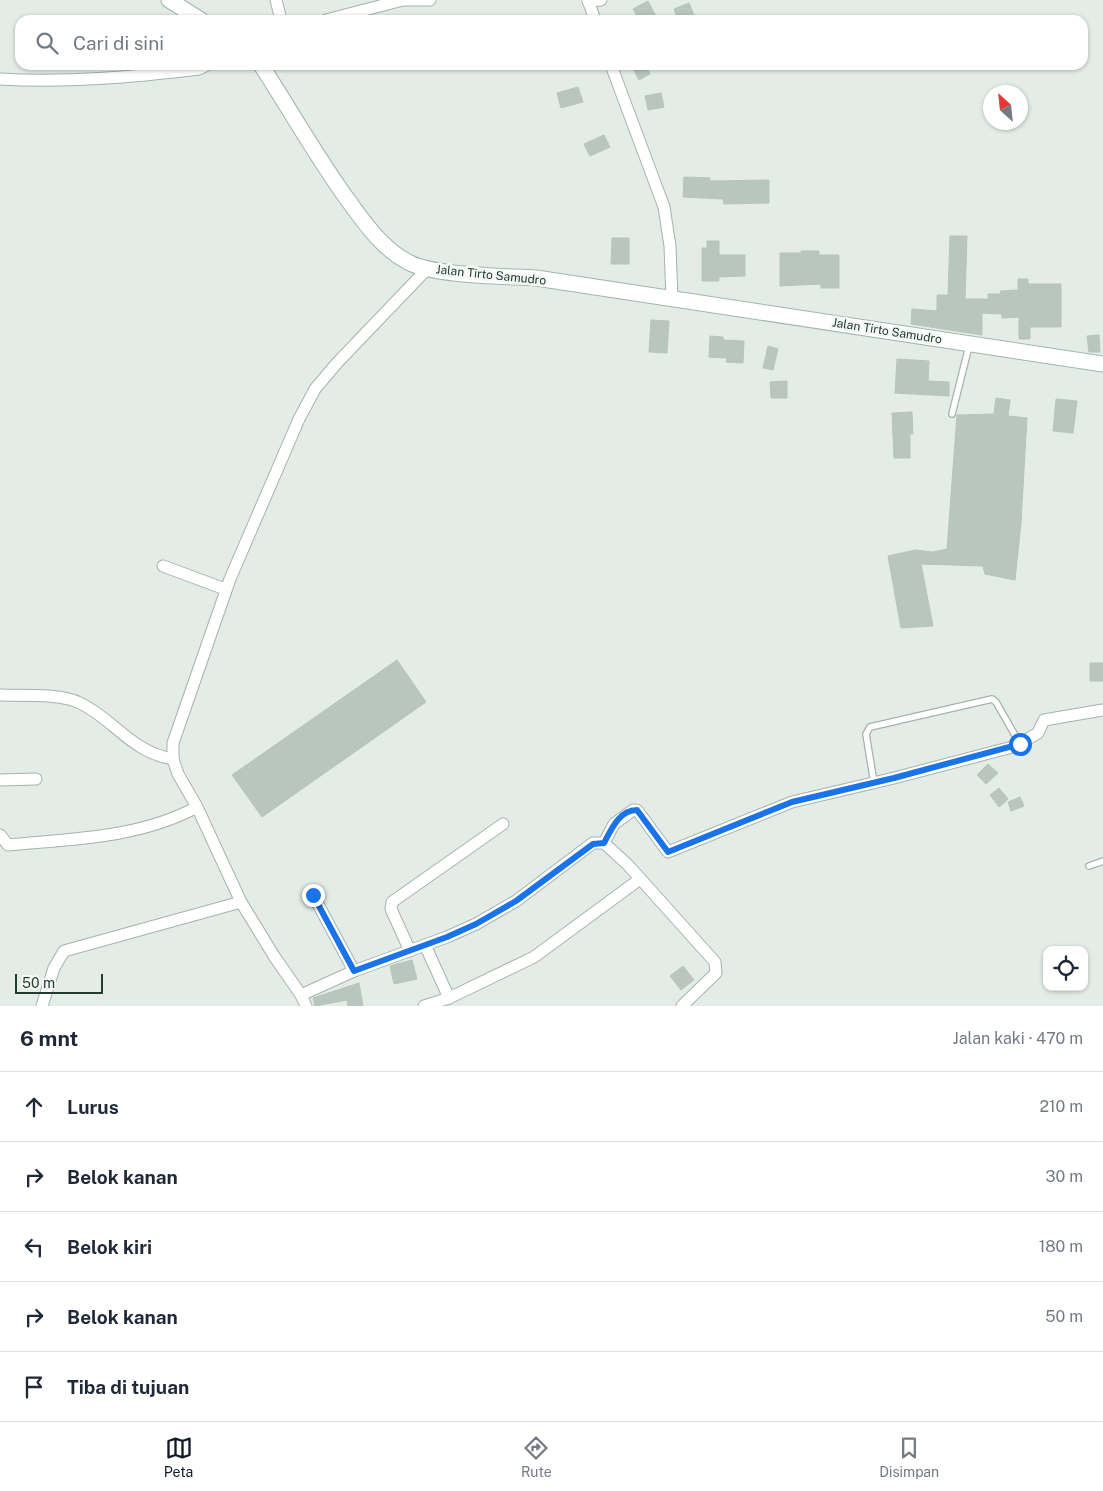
<!DOCTYPE html>
<html lang="id">
<head>
<meta charset="utf-8">
<style>
	:root { --surface:#fff; --page:#f2f2f3; --text:#1f2937; --muted:#747a83; --line:#e0e1e3; --accent:#111827 }
	body { margin:0; font-family:"Public Sans",sans-serif; background:var(--page); color:var(--text) }
	.controls { position:absolute; right:15px; bottom:15px; display:grid; overflow:hidden; border-radius:10px; box-shadow:0 1px 4px #0004 }
	.controls button { width:45px; height:45px; display:grid; place-items:center; padding:0; border:0; border-bottom:1px solid var(--line); background:var(--surface); color:var(--text); font:25px sans-serif }
	.compass { position:absolute; left:983px; top:85px; width:45px; height:45px; border-radius:50%; background:var(--surface); box-shadow:0 1px 4px #0004; rotate:333deg }
	.scale { position:absolute; left:15px; bottom:12px; width:88px; box-sizing:border-box; padding-left:5px; border:2px solid #243b32; border-top:0; font-size:14px; line-height:18px; white-space:nowrap; color:#243b32; -webkit-text-stroke:4px #f3f8f5; paint-order:stroke }
	.stop { position:absolute; width:15px; height:15px; margin:-11px; border:4px solid #1a73e8; border-radius:50%; background:#fff }
	.stop.end { background:#1a73e8; border-color:#fff; box-shadow:0 1px 5px #0008 }
	.list { margin:0; padding:0; list-style:none }
	h2 { display:flex; justify-content:space-between; align-items:center; height:65px; margin:0; padding:0 20px; font-size:21px }
	h2 small { font-size:16px; font-weight:400; color:var(--muted) }
	.list li { display:grid; grid-template-columns:32px 1fr auto; gap:15px; align-items:center; box-sizing:border-box; height:70px; padding:0 20px; border-top:1px solid var(--line) }
	.list b { display:block; font-size:19px; white-space:nowrap }
	.list em { font-size:16px; font-style:normal; color:var(--muted) }
	.icon { flex:none; width:28px; height:28px; fill:none; stroke:currentColor; stroke-width:2; stroke-linecap:round; stroke-linejoin:round }
	.map { position:relative; flex:none; width:1103px; height:1006px; overflow:hidden }
	.search { position:absolute; background:var(--surface); box-shadow:0 1px 4px #0004; left:15px; right:15px; top:15px; height:55px; display:flex; align-items:center; gap:12px; box-sizing:border-box; padding:0 18px; border-radius:15px; color:var(--muted); font-size:19px }
	.sheet { height:415px; background:var(--surface) }
	nav { display:flex; justify-content:space-around; align-items:center; box-sizing:border-box; height:70px; border-top:1px solid var(--line); background:var(--surface); font-size:14px; color:var(--muted) }
	nav a { display:grid; justify-items:center; gap:2px }
	nav .on { color:var(--accent) }
	.map>svg:first-child { display:block }
	.building { fill:#b9c6bf; stroke:#b6c5bc }
	.lines { fill:none; stroke-linecap:round; stroke-linejoin:round }
	.lane-casing { stroke:#a6b3ac; stroke-width:8 }
	.street-casing { stroke:#a6b3ac; stroke-width:13 }
	.secondary-casing { stroke:#a2b6ad; stroke-width:17 }
	.lane { stroke:#fff; stroke-width:5.5 }
	.street { stroke:#fff; stroke-width:11 }
	.secondary { stroke:#fff; stroke-width:15 }
	.route { stroke:#1a73e8; stroke-width:6 }
	.labels { text-anchor:middle; stroke-width:5; stroke-linejoin:round; paint-order:stroke }
	.street-label { font-size:12px; fill:#243b32; stroke:#f3f8f5 }
</style>
</head>
<body>
<div class="map">
<svg width="1103" height="1006" viewBox="0 0 1103 1006">
	<rect width="100%" height="100%" fill="#e3ece6"/>
	<g class="building">
		<path d="M648,1l10,19h-19l-6,-11z"/>
		<path d="M689,3l7,17h-18l-4,-11z"/>
		<path d="M631,65h15l4,9 -11,6z"/>
		<path d="M578,87l5,15 -22,6 -4,-15z"/>
		<path d="M661,93l3,14 -16,3 -3,-14z"/>
		<path d="M604,135l6,12 -20,9 -6,-12z"/>
		<path d="M684,177l26,1v3l59,-1v23l-45,1 -1,-5 -40,-2z"/>
		<path d="M950,236h17l-2,63h23v-5h13l-1,-3 18,-1v-11h10v5h33v43h-31v12h-11v-22l-17,1v-4l-20,-1v22l-71,-11 1,-15 25,2v-16h11z"/>
		<path d="M612,238h17v26h-18z"/>
		<path d="M707,241h12v14h26v21l-26,1v4h-17v-33h5z"/>
		<path d="M801,251h18v4h20v33h-18v-4l-41,2v-33h21z"/>
		<path d="M651,320l18,1 -2,32 -18,-1z"/>
		<path d="M1099,335l1,17h-11l-2,-16z"/>
		<path d="M710,336l13,1v3l21,1 -1,22 -17,-1 1,-4 -18,-1z"/>
		<path d="M768,346l10,3 -5,21 -10,-2z"/>
		<path d="M897,359l32,2 -1,20 21,1v14l-54,-3z"/>
		<path d="M787,381v17h-16l-1,-16z"/>
		<path d="M996,398l14,2 -2,16 19,2 -6,105 -6,57 -30,-6 -2,-8 -62,-2 12,62 -32,2 -13,-72 27,-6 18,2 14,-3 10,-134 37,-1z"/>
		<path d="M1056,399l21,2 -4,32 -20,-2z"/>
		<path d="M912,412l1,22h-3v24h-16l-2,-45z"/>
		<path d="M397,660l29,42 -164,115 -30,-42z"/>
		<rect x="1090" y="663" width="13" height="18"/>
		<path d="M988,764l10,9 -12,11 -9,-9z"/>
		<path d="M999,788l9,11 -9,8 -9,-12z"/>
		<path d="M1020,797l4,9 -13,5 -3,-9z"/>
		<path d="M412,960l5,19 -23,5 -4,-18z"/>
		<path d="M683,966l11,14 -13,10 -11,-14z"/>
		<path d="M359,983l4,23h-15l-1,-6 -32,6 -2,-8z"/>
	</g>
	<g class="lines">
		<defs>
			<g id="lane">
				<path d="M952,414l17,-68"/>
				<path d="M874,783l-8,-49 4,-7 122,-28 4,3 24,42"/>
				<path d="M1089,866l14,-5"/>
			</g>
			<g id="street">
				<path d="M276,0l5,20"/>
				<path d="M403,0h27"/>
				<path d="M588,0l7,20"/>
				<path d="M588,1l13,-1"/>
				<path d="M326,20l77,-20"/>
				<path d="M611,65l53,142 6,39 2,53"/>
				<path d="M0,79c66,4 133,-2 199,-10l8,-4"/>
				<path d="M163,566l62,23"/>
				<path d="M0,695c23,1 59,-2 80,8 35,17 51,49 93,56"/>
				<path d="M0,780l36,-1"/>
				<path d="M0,835l8,10c64,-6 132,-7 189,-38"/>
				<path d="M604,843l10,-19 19,-14h4l31,42 124,-50 102,-24 122,-32 22,-13 6,-13 59,-10"/>
				<path d="M313,895l41,76"/>
				<path d="M425,945l24,53 85,-41 106,-78"/>
				<path d="M410,951l-19,-42 1,-7 111,-78"/>
				<path d="M301,995l53,-24 93,-34 29,-13 40,-23 77,-58h11l24,22 87,97 1,11 -34,33"/>
				<path d="M42,1006l12,-38 10,-17 177,-49"/>
				<path d="M306,1006l-5,-11 -27,-39 -33,-54 -44,-95 -19,-33 -5,-15v-16l57,-164 69,-160 16,-30 22,-26 91,-95"/>
				<path d="M424,1006l25,-8"/>
			</g>
			<g id="secondary">
				<path d="M169,0l32,20"/>
				<path d="M261,65c30,46 56,93 89,138 16,22 33,46 58,59 25,14 97,14 128,16l567,86"/>
			</g>
		</defs>
		<use href="#lane" class="lane-casing"/>
		<use href="#street" class="street-casing"/>
		<use href="#secondary" class="secondary-casing"/>
		<use href="#lane" class="lane"/>
		<use href="#street" class="street"/>
		<use href="#secondary" class="secondary"/>
	</g>
	<g class="lines">
		<path class="route" d="M313,895l41,76 93,-34 29,-13 40,-23 77,-57 11,-1c7,-13 15,-33 33,-33l31,42 124,-50 102,-24 126,-34"/>
	</g>
	<g class="labels">
		<g class="street-label">
			<text transform="translate(491 275) rotate(6)" y="4">Jalan Tirto Samudro</text>
			<text transform="translate(887 331) rotate(9)" y="4">Jalan Tirto Samudro</text>
		</g>
	</g>
</svg>
<div class="controls">
<button><svg class="icon" aria-label="locate" viewBox="0 0 24 24"><circle cx="12" cy="12" r="6"/><path d="M12 2v4M12 18v4M2 12h4M18 12h4"/></svg></button>
</div>
<svg class="compass" viewBox="-18 -18 36 36"><path d="M0-13l5 13h-10z" fill="#e53935"/><path d="M0 13l5-13h-10z" fill="#747a83"/></svg>
<div class="scale">50 m</div>
<div class="stop" style="left:1020px;top:744px"></div>
<div class="stop end" style="left:313px;top:895px"></div>
<div class="search"><svg class="icon" aria-label="search" viewBox="0 0 24 24"><circle cx="10" cy="10" r="6"/><path d="M15 15l6 6"/></svg>Cari di sini</div>
</div>
<section class="sheet">
<h2>6 mnt<small>Jalan kaki · 470 m</small></h2>
<ul class="list">
<li><svg class="icon" aria-label="ahead" viewBox="0 0 24 24"><path d="M12 20V5M6 11l6-6 6 6"/></svg><div><b>Lurus</b></div><em>210 m</em></li>
<li><svg class="icon" aria-label="right" viewBox="0 0 24 24"><path d="M7 20v-9h11M14 6l5 5-5 5"/></svg><div><b>Belok kanan</b></div><em>30 m</em></li>
<li><svg class="icon" aria-label="left" viewBox="0 0 24 24"><path d="M17 20v-9H6M10 6l-5 5 5 5"/></svg><div><b>Belok kiri</b></div><em>180 m</em></li>
<li><svg class="icon" aria-label="right" viewBox="0 0 24 24"><path d="M7 20v-9h11M14 6l5 5-5 5"/></svg><div><b>Belok kanan</b></div><em>50 m</em></li>
<li><svg class="icon" aria-label="arrive" viewBox="0 0 24 24"><path d="M6 21V4h12l-3 4 3 4H6"/></svg><div><b>Tiba di tujuan</b></div></li>
</ul>
</section>
<nav>
<a class="on"><svg class="icon" aria-label="map" viewBox="0 0 24 24"><path d="M3 6l6-2 6 2 6-2v14l-6 2-6-2-6 2zM9 4v14M15 6v14"/></svg>Peta</a>
<a><svg class="icon" aria-label="directions" viewBox="0 0 24 24"><path d="M12 3l9 9-9 9-9-9zM9 14v-3h6M13 9l2 2-2 2"/></svg>Rute</a>
<a><svg class="icon" aria-label="saved" viewBox="0 0 24 24"><path d="M7 4h10v16l-5-4-5 4z"/></svg>Disimpan</a>
</nav>
</body>
</html>
